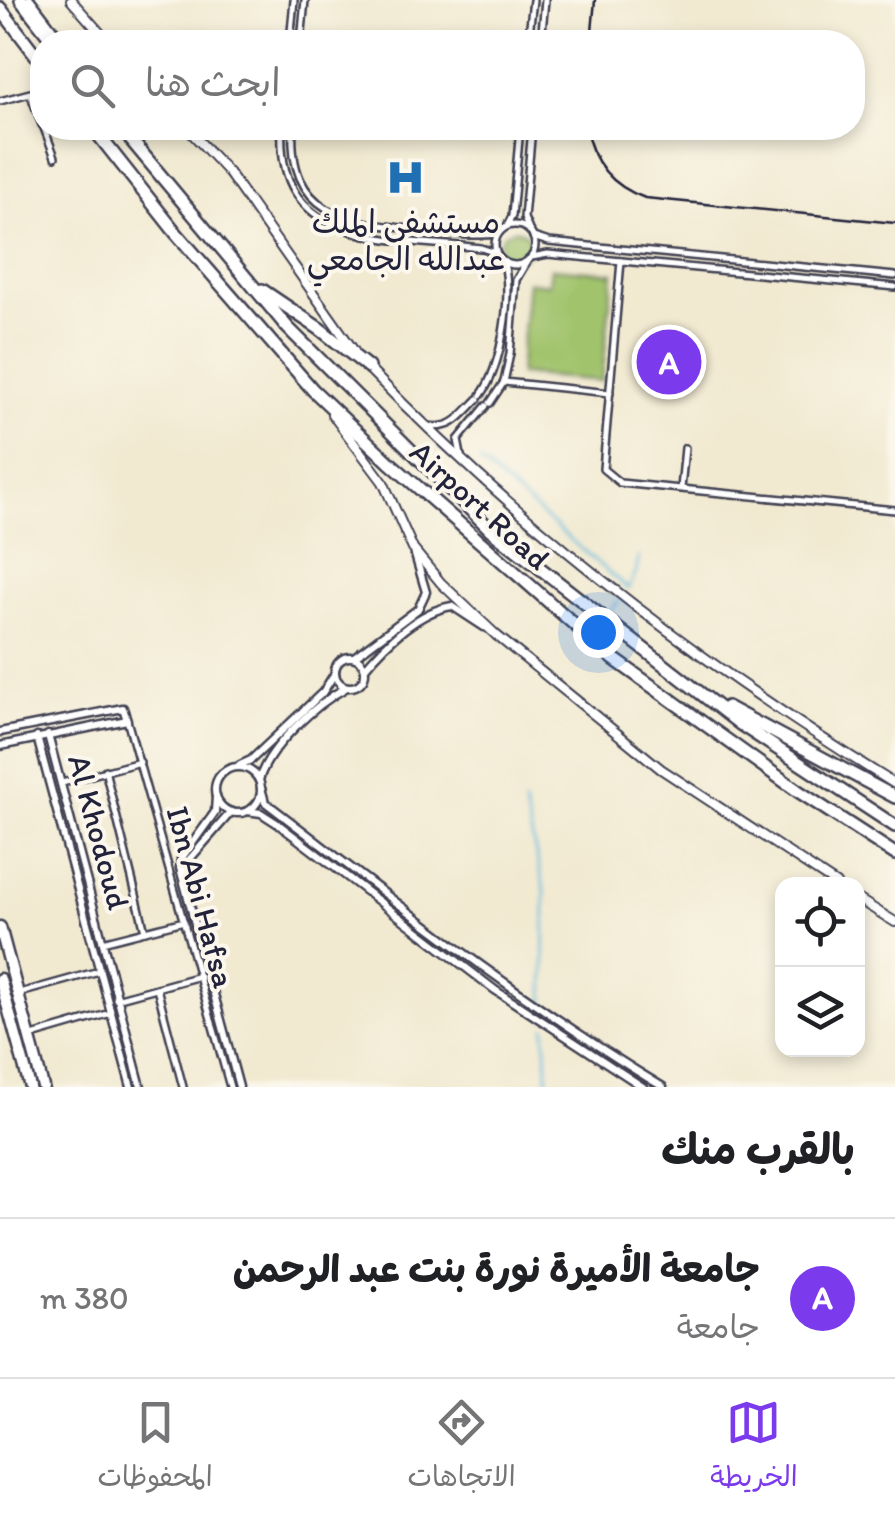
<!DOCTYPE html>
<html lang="ar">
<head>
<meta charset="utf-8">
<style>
	:root { --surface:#fff; --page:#f2f2f2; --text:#202124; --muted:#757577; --line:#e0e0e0; --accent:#7c3aed }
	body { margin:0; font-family:Itim,"Playpen Sans Arabic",sans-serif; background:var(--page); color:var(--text); direction:rtl }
	.controls { position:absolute; right:30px; bottom:30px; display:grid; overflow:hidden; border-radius:20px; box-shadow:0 5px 15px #0003 }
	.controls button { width:90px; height:90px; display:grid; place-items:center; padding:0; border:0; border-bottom:2px solid var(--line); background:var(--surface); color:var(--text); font:50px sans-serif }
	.you { position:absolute; left:598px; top:632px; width:35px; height:35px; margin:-25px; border:8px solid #fff; border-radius:50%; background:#1a73e8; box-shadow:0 0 0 15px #1a73e833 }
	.badge { display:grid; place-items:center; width:65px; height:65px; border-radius:50%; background:var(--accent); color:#fff; font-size:32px; font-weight:700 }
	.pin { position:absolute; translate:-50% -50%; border:5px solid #fff; box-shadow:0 2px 10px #0006 }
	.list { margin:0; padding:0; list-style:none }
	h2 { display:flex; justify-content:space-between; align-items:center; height:130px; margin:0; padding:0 40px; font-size:42px }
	h2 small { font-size:32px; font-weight:400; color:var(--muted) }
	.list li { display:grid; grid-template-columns:65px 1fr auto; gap:30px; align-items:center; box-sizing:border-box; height:160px; padding:0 40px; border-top:2px solid var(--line) }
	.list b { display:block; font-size:38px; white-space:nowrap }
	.list p { margin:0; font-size:32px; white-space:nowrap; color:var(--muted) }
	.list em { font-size:32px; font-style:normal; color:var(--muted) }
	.icon { flex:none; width:55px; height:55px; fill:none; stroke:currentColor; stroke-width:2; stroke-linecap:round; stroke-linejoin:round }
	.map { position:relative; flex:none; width:895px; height:1087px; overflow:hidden; direction:ltr }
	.search { position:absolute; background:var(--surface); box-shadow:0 5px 15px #0003; left:30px; right:30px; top:30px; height:110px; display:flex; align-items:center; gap:25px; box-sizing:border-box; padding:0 35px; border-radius:40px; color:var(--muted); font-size:38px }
	.sheet { height:290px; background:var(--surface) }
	nav { display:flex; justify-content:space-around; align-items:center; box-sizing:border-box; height:140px; border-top:2px solid var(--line); background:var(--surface); font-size:28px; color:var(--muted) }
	nav a { display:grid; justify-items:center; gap:5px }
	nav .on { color:var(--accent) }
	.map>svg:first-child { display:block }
	.green { fill:#a1c36c; stroke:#627254; stroke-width:2.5 }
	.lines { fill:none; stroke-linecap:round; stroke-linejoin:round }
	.stream { stroke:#60b8dd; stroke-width:2.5 }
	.minor-casing { stroke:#414051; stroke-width:10 }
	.tertiary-casing { stroke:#414051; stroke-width:11 }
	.secondary-casing { stroke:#414051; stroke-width:12 }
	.primary-casing { stroke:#414051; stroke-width:15 }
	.motorway-casing { stroke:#414051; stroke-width:16 }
	.minor { stroke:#fff; stroke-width:5 }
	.tertiary { stroke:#fff; stroke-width:6 }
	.secondary { stroke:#fff; stroke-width:8 }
	.primary { stroke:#fff; stroke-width:10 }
	.motorway { stroke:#fff; stroke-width:11 }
	.tram { stroke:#22223b; stroke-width:2.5 }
	.labels { text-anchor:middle; stroke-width:8; stroke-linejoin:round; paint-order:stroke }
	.poi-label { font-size:32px; fill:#22223b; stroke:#fbf7ec }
	.street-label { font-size:32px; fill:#22223b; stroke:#fbf7ec }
</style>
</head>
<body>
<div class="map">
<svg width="895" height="1087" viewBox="0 0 895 1087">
	<rect width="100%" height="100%" fill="#fbf7ec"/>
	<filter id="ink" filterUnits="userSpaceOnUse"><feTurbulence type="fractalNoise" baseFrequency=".01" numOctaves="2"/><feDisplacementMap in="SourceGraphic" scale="20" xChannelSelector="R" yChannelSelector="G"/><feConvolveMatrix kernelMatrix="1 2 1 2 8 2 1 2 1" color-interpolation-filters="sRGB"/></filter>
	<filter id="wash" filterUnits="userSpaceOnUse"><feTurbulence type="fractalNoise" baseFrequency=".0048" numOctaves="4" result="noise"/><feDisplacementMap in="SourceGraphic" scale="40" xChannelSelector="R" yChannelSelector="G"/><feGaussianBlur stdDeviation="2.25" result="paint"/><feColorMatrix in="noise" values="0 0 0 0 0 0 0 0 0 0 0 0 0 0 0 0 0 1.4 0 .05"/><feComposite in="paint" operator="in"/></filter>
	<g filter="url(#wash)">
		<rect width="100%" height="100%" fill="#f1e9d0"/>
		<g class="green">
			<circle cx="515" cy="245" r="15"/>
			<path d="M551,268l62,5 -11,108 -83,-7 9,-92 21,2z"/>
		</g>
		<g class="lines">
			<g class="stream">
				<path d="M480,462l148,127 8,-16 3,-17"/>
				<path d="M609,613l9,-11"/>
				<path d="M524,803l21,89 -1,127"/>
				<path d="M545,1027l3,60"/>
			</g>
		</g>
	</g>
	<g filter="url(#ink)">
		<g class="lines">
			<defs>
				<g id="minor">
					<path d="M290,42l4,-42"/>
					<path d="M301,42l4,-42"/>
					<path d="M528,42l5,-42"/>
					<path d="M541,42l4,-42"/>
					<path d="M0,101l30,-8 12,32"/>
					<path d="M44,128l11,29"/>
					<path d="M282,128c-7,122 113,110 199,120l15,5"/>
					<path d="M293,128c-5,89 57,94 126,102 27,3 52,7 79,4"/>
					<circle cx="515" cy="245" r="20"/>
					<path d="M507,226l5,-10 8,-88"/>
					<path d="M529,230l-5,-12 8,-90"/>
					<path d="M533,237l16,5 346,34"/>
					<path d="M532,257l16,-3 347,33"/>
					<path d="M621,261l-18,208 17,14 275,27"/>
					<path d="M504,382l106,11"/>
					<path d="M481,395c21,-29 31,-98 23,-132"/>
					<path d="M490,403l14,-21 6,-28 6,-74 12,-20"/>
					<path d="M428,426c25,4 33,-10 50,-27"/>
					<path d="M461,455l-3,-15 28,-34"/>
					<path d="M681,488l4,-40"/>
					<path d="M127,720l103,367"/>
					<path d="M105,770l40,161"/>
					<path d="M62,783l78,-21"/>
					<path d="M102,942l82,-21"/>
					<path d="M157,988l26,99"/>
					<path d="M20,993l79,-22"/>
					<path d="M116,999l84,-23"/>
					<path d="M32,1036l79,-23"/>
				</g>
				<g id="tertiary">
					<circle cx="350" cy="672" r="15"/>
					<path d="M354,657l64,-48 8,-17 -11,-37"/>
					<path d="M365,668c21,-25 54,-57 87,-62l32,21"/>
					<path d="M0,732l123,-24 4,12 -127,26"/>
					<path d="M48,735l93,352"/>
					<path d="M37,737l94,350"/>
					<path d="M240,765l11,-5 72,-68 12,-19"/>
					<circle cx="238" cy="790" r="23"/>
					<path d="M259,780c10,-34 57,-76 88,-93"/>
					<path d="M261,788l4,14c130,99 258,201 398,285"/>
					<path d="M216,796l-1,16 -34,47 -1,9 59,219"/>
					<path d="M247,811l14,2 17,11 217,166 148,97"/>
					<path d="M183,877l5,-16 43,-49"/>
				</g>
				<g id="secondary">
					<path d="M71,0l37,42"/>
					<path d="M187,128l41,44 126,179"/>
					<path d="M366,366c155,161 338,301 529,418"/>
					<path d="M332,414l51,68 30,67 28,34 55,52 165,134 175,115"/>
					<path d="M858,899l37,23"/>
				</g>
				<g id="primary">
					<path d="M29,0l32,42"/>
					<path d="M0,927l43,160"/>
					<path d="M0,979l30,108"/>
				</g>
				<g id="motorway">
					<path d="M21,0l33,42"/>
					<path d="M0,8l42,55"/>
					<path d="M93,128l83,105 137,157 76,72 225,197 184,132 97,63"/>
					<path d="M121,128l167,200 203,202 249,194 155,102"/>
					<path d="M262,290l58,39 48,38"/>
					<path d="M727,707l168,90"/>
				</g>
			</defs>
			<use href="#minor" class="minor-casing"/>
			<use href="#tertiary" class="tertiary-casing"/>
			<use href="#secondary" class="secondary-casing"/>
			<use href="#primary" class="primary-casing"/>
			<use href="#motorway" class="motorway-casing"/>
			<use href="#minor" class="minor"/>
			<use href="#tertiary" class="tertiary"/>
			<use href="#secondary" class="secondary"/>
			<use href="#primary" class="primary"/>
			<use href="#motorway" class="motorway"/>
			<g class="tram">
				<path d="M591,42l4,-42"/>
				<path d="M586,128c6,34 26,58 59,70l250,25"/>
			</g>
		</g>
	</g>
	<defs>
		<symbol id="hospital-bare" viewBox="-9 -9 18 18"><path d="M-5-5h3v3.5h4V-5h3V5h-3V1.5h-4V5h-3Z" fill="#1f6fb2" stroke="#fbf7ec" stroke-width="2.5" paint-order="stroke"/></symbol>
	</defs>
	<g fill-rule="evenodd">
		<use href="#hospital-bare" x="378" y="150" width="55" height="55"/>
	</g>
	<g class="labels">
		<g class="poi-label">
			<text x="406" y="233">مستشفى الملك<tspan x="406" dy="37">عبدالله الجامعي</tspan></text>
		</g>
		<g class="street-label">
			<text transform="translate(480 505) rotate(42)" y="11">Airport Road</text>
			<text transform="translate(99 832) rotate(75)" y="11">Al Khodoud</text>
			<text transform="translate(201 897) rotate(75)" y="11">Ibn Abi Hafsa</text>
		</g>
	</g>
</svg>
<div class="controls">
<button><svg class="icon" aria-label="locate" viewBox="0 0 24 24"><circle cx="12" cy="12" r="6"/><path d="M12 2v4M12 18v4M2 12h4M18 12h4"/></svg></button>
<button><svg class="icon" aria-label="layers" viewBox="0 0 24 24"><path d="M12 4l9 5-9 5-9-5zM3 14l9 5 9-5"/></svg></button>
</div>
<div class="you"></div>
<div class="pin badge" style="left:669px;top:362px">A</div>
<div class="search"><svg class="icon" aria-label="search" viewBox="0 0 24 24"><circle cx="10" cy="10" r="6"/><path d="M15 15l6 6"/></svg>ابحث هنا</div>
</div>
<section class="sheet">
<h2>بالقرب منك<small></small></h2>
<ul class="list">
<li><span class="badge">A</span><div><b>جامعة الأميرة نورة بنت عبد الرحمن</b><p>جامعة</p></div><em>380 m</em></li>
</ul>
</section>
<nav>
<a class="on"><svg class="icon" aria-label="map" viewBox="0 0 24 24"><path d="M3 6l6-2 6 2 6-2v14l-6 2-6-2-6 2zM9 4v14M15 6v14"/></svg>الخريطة</a>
<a><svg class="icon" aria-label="directions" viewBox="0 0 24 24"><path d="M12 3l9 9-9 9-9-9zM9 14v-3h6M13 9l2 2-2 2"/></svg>الاتجاهات</a>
<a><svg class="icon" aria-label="saved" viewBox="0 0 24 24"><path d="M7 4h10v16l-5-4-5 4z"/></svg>المحفوظات</a>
</nav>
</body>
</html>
